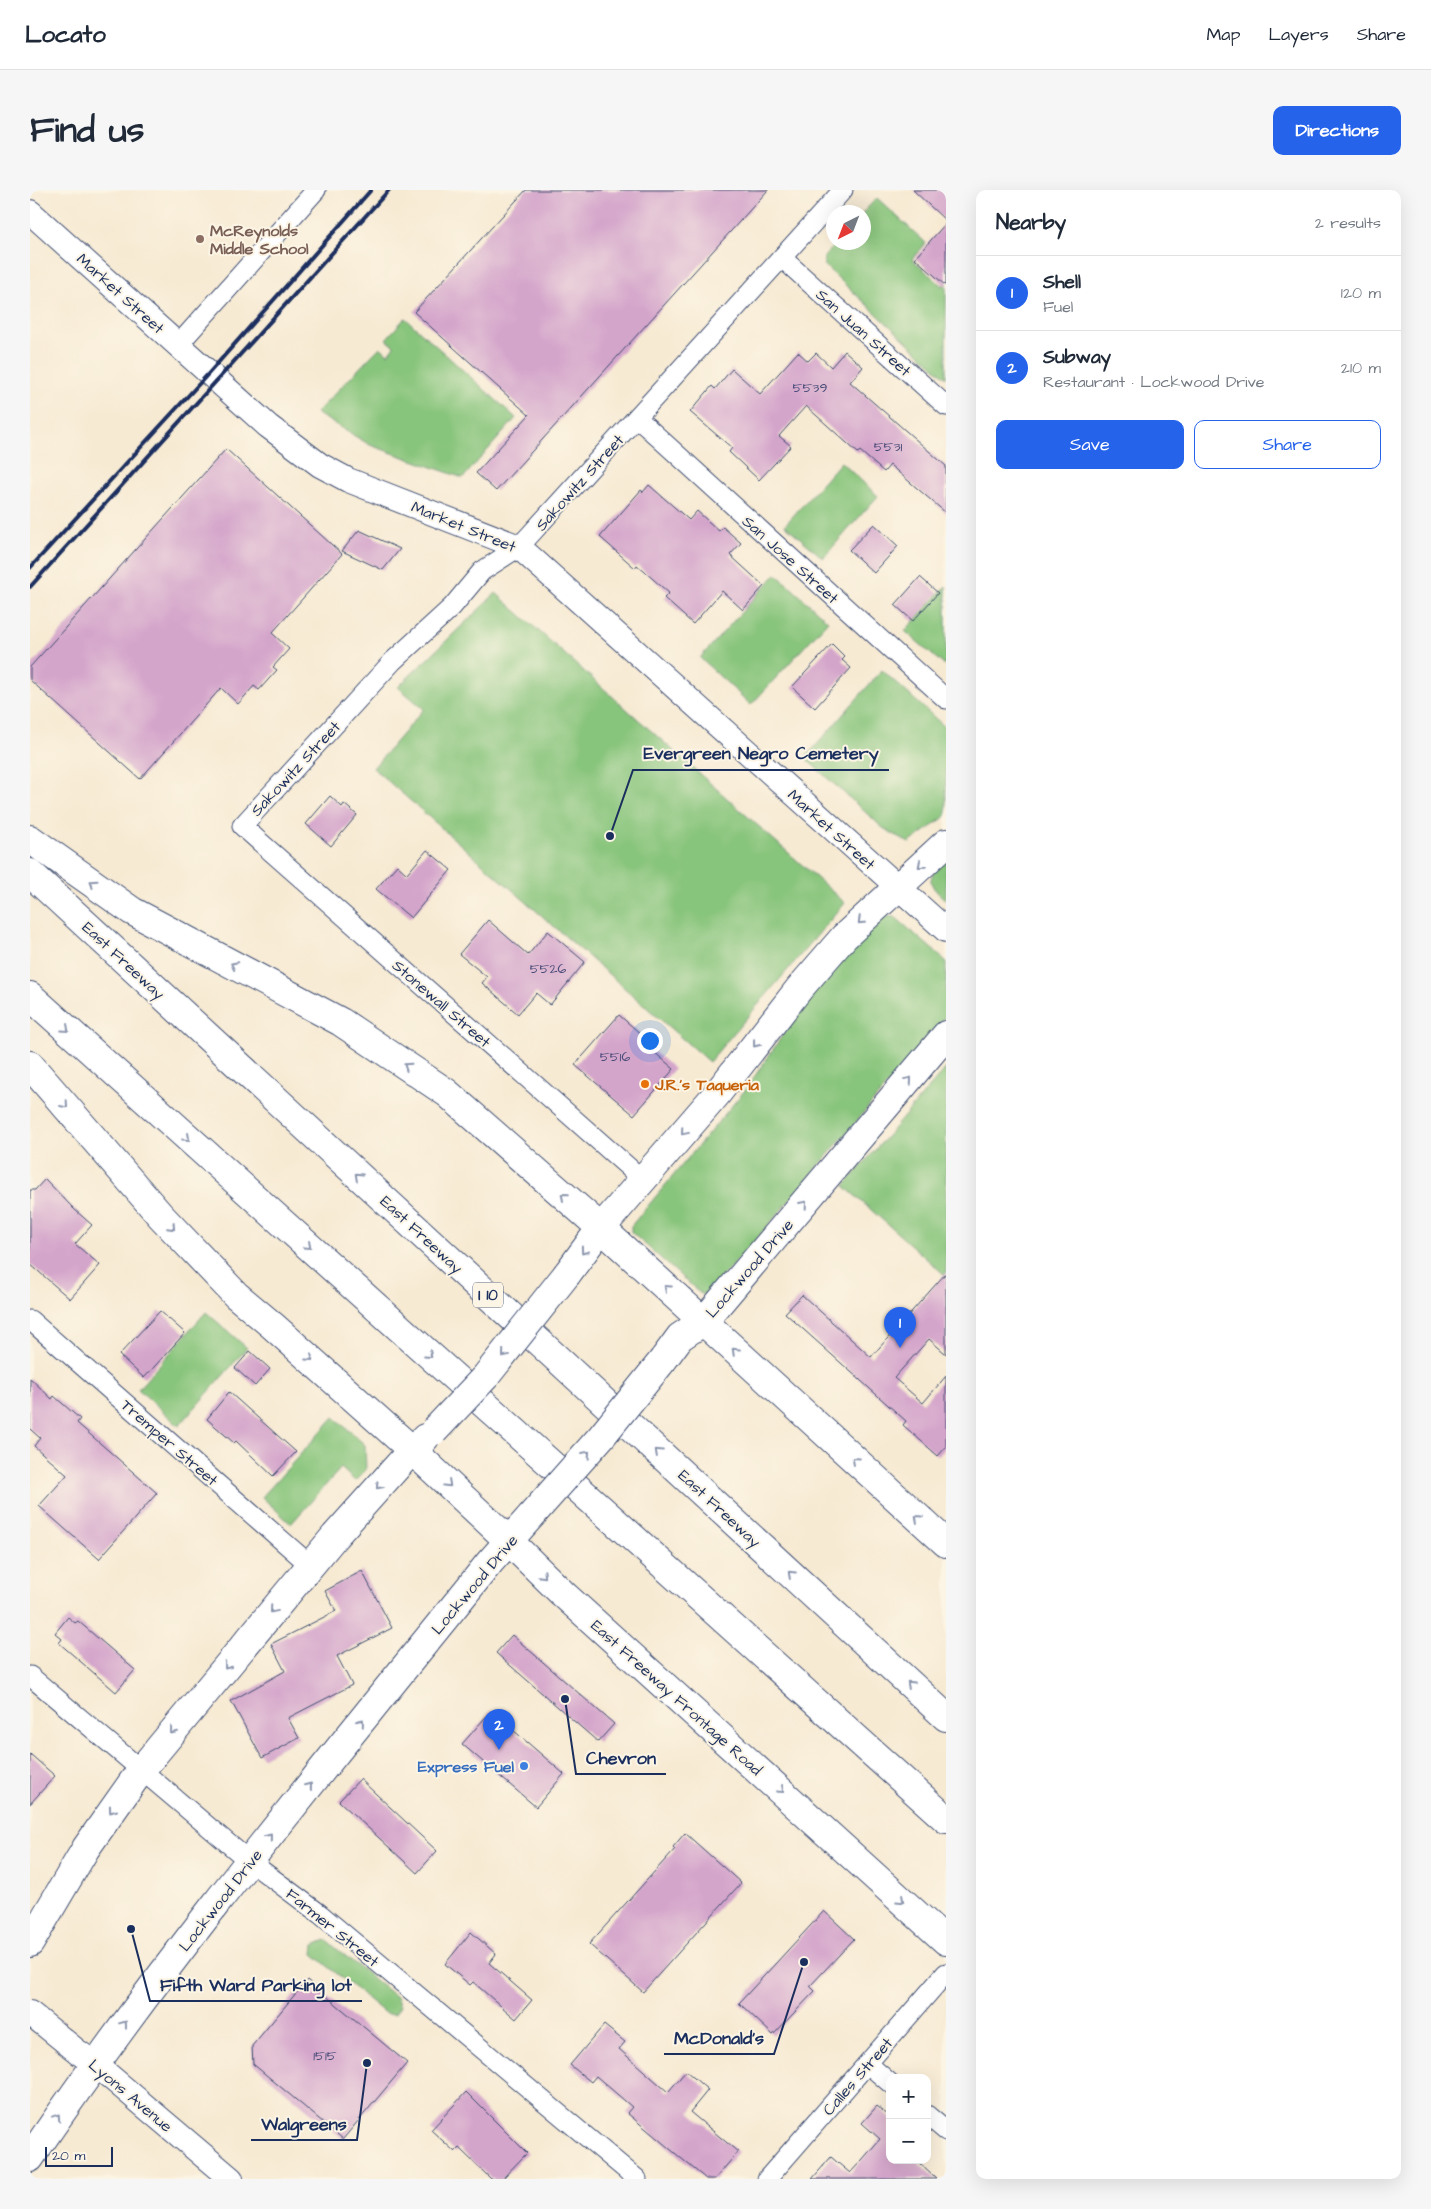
<!DOCTYPE html>
<html lang="en">
<head>
<meta charset="utf-8">
<style>
	:root { --surface:#fff; --page:#f6f6f7; --text:#1f2937; --muted:#747a83; --line:#e0e1e3; --accent:#2563eb }
	body { margin:0; font-family:"Architects Daughter",sans-serif; background:var(--page); color:var(--text) }
	.controls { position:absolute; right:15px; bottom:15px; display:grid; overflow:hidden; border-radius:10px; box-shadow:0 5px 20px #0002 }
	.controls button { width:45px; height:45px; display:grid; place-items:center; padding:0; border:0; border-bottom:1px solid var(--line); background:var(--surface); color:var(--text); font:25px sans-serif }
	.compass { position:absolute; left:796px; top:15px; width:45px; height:45px; border-radius:50%; background:var(--surface); box-shadow:0 5px 20px #0002; rotate:222deg }
	.scale { position:absolute; left:15px; bottom:12px; width:68px; box-sizing:border-box; padding-left:5px; border:2px solid #1b2f5e; border-top:0; font-size:14px; line-height:18px; white-space:nowrap; color:#1b2f5e; -webkit-text-stroke:4px #fcf5e5; paint-order:stroke }
	.you { position:absolute; left:619px; top:850px; width:18px; height:18px; margin:-12px; border:4px solid #fff; border-radius:50%; background:#1a73e8; box-shadow:0 0 0 8px #1a73e833 }
	.badge { display:grid; place-items:center; width:32px; height:32px; border-radius:50%; background:var(--accent); color:#fff; font-size:16px; font-weight:700 }
	.pin { position:absolute; translate:-50% -41px; filter:drop-shadow(0 1px 2px #0008) }
	.pin::after { content:''; position:absolute; top:26px; width:18px; height:15px; background:inherit; clip-path:polygon(0 0,100% 0,50% 100%) }
	.list { margin:0; padding:0; list-style:none }
	h2 { display:flex; justify-content:space-between; align-items:center; height:65px; margin:0; padding:0 20px; font-size:21px }
	h2 small { font-size:16px; font-weight:400; color:var(--muted) }
	.list li { display:grid; grid-template-columns:32px 1fr auto; gap:15px; align-items:center; box-sizing:border-box; height:75px; padding:0 20px; border-top:1px solid var(--line) }
	.list b { display:block; font-size:19px; white-space:nowrap }
	.list p { margin:0; font-size:16px; white-space:nowrap; color:var(--muted) }
	.list em { font-size:16px; font-style:normal; color:var(--muted) }
	.actions { display:flex; gap:10px; padding:15px 20px }
	.actions a { flex:1; padding:11px 0; border:1px solid var(--accent); border-radius:10px; text-align:center; font-size:18px; color:var(--accent) }
	.actions .main { background:var(--accent); color:#fff }
	.map { position:relative; flex:none; width:916px; height:1989px; overflow:hidden; border-radius:10px }
	header { display:flex; align-items:center; gap:30px; box-sizing:border-box; height:70px; padding:0 25px; background:var(--surface); border-bottom:1px solid var(--line) }
	header strong { font-size:24px }
	nav { display:flex; gap:28px; margin-inline-start:auto; font-size:18px }
	.intro { display:flex; align-items:center; justify-content:space-between; box-sizing:border-box; height:120px; padding:0 30px }
	h1 { margin:0; font-size:35px }
	.button { padding:12px 22px; border-radius:10px; background:var(--accent); color:#fff; font-size:18px; font-weight:700 }
	main { display:flex; gap:30px; padding:0 30px }
	aside { flex:1; background:var(--surface); border-radius:10px; box-shadow:0 5px 20px #0002 }
	.map>svg:first-child { display:block }
	.green { fill:#88c57b; stroke:#527a6c }
	.building { fill:#d4a5cb }
	.lines { fill:none; stroke-linecap:round; stroke-linejoin:round }
	.minor-casing { stroke:#3c4b70; stroke-width:21 }
	.tertiary-casing { stroke:#3c4b70; stroke-width:26 }
	.secondary-casing { stroke:#3c4b70; stroke-width:30 }
	.motorway-casing { stroke:#3c4b70; stroke-width:30 }
	.minor { stroke:#fff; stroke-width:19 }
	.tertiary { stroke:#fff; stroke-width:24 }
	.secondary { stroke:#fff; stroke-width:28 }
	.motorway { stroke:#fff; stroke-width:28 }
	.rail { stroke:#1b2f5e; stroke-width:4 }
	.secondary-bridge-casing { stroke:#3c4b70; stroke-width:30; stroke-linecap:butt }
	.secondary-bridge { stroke:#fff; stroke-width:28 }
	.oneway { stroke:#8d97ae }
	.education-dot { fill:#8d6e63; stroke:#fcf5e5; stroke-width:2 }
	.food-dot { fill:#e8710a; stroke:#fcf5e5; stroke-width:2 }
	.shop-dot { fill:#3f7fe0; stroke:#fcf5e5; stroke-width:2 }
	.labels { text-anchor:middle; stroke-width:4; stroke-linejoin:round; paint-order:stroke }
	.number-label { font-size:14px; fill:#494c79 }
	.shield { fill:#fcf5e5; stroke:#5e6a86; stroke-width:1 }
	.shield-label { font-size:15px; font-weight:bold; fill:#1b2f5e }
	.education-label { font-size:16px; font-weight:bold; fill:#785e54; stroke:#fcf5e5; text-anchor:start }
	.street-label { font-size:16px; fill:#1b2f5e; stroke:#fcf5e5 }
	.food-label { font-size:16px; font-weight:bold; fill:#c56008; stroke:#fcf5e5; text-anchor:start }
	.shop-label { font-size:16px; font-weight:bold; fill:#366cbe; stroke:#fcf5e5; text-anchor:end }
	.leader { fill:none; stroke:#1b2f5e; stroke-width:2 }
	.callout-dot { fill:#1b2f5e; stroke:#fcf5e5; stroke-width:2 }
	.callout-label { font-size:18px; text-anchor:middle; font-weight:bold; fill:#1b2f5e; stroke:#fcf5e5; stroke-width:4; stroke-linejoin:round; paint-order:stroke }
</style>
</head>
<body>
<header>
<strong>Locato</strong>
<nav><a>Map</a><a>Layers</a><a>Share</a></nav>
</header>
<div class="intro"><h1>Find us</h1><a class="button">Directions</a></div>
<main>
<div class="map">
<svg width="916" height="1989" viewBox="0 0 916 1989">
	<rect width="100%" height="100%" fill="#fcf5e5"/>
	<filter id="ink" filterUnits="userSpaceOnUse"><feTurbulence type="fractalNoise" baseFrequency=".02" numOctaves="2"/><feDisplacementMap in="SourceGraphic" scale="10" xChannelSelector="R" yChannelSelector="G"/><feConvolveMatrix kernelMatrix="1 2 1 2 8 2 1 2 1" color-interpolation-filters="sRGB"/></filter>
	<filter id="wash" filterUnits="userSpaceOnUse"><feTurbulence type="fractalNoise" baseFrequency=".0096" numOctaves="4" result="noise"/><feDisplacementMap in="SourceGraphic" scale="20" xChannelSelector="R" yChannelSelector="G"/><feGaussianBlur stdDeviation="1.12" result="paint"/><feColorMatrix in="noise" values="0 0 0 0 0 0 0 0 0 0 0 0 0 0 0 0 0 1.4 0 .05"/><feComposite in="paint" operator="in"/></filter>
	<g filter="url(#wash)">
		<rect width="100%" height="100%" fill="#f7ead3"/>
		<g class="green">
			<path d="M847,8l49,45 -14,16 30,27 4,-4v96l-122,-113v-8l12,-14 28,-1 -1,-30z"/>
			<path d="M375,128l111,100 -53,60 -93,-33 -54,-32 64,-66 8,7 6,-8 -8,-7z"/>
			<path d="M811,272l37,34 -55,62 -38,-33z"/>
			<path d="M746,384l52,47 -77,84 -51,-47z"/>
			<path d="M916,396v76l-2,3 -39,-34z"/>
			<path d="M466,403l349,310 -136,159 -336,-294 51,-59 -26,-22z"/>
			<path d="M852,480l64,58v88l-37,27 -26,-15 -78,-70z"/>
			<path d="M916,670v40c-20,-17 -20,-22 0,-40z"/>
			<path d="M855,726l10,1 51,44v55l-198,233 -43,45h-4l-70,-62v-6l115,-137 60,-88 71,-80z"/>
			<path d="M916,878v208l-102,-90z"/>
			<path d="M176,1122l41,36 -68,78 -41,-37z"/>
			<path d="M304,1227l31,28 1,25 -11,11 -14,-13 -50,56 -29,-27z"/>
			<path d="M296,1750l70,57 4,9 -5,8h-9l-73,-60 1,-9z"/>
		</g>
		<g id="blocks">
			<g class="building">
				<path d="M496,0h242l-272,301 -20,-18 53,-58 -115,-103z"/>
				<path d="M883,0h33v31z"/>
				<path d="M916,33v63l-31,-28z"/>
				<path d="M815,161l18,16 -13,15 96,84v47l-56,-48 -6,7 -24,-21 -2,2 -52,-47 -27,30 12,10 -32,34 -30,-28 3,-4 -42,-36 22,-26 3,3 17,-20 28,25 38,-42 10,9 8,-8 15,14z"/>
				<path d="M196,259l116,105 -70,79 17,16 -16,18 4,3 -18,20 -5,-4 -16,18 -17,-16 -81,91 -110,-99v-13z"/>
				<path d="M619,295l40,35 8,-9 22,20 4,-4 18,16 -11,12 34,31 -21,24 -21,-19 -29,33 -29,-26 5,-5 -32,-28 -2,3 -35,-31 41,-47 2,2z"/>
				<path d="M844,334l24,22 -24,27 -25,-23z"/>
				<path d="M329,340l41,19 -17,21 -41,-19z"/>
				<path d="M890,387l18,16 -25,28 -18,-16z"/>
				<path d="M802,454l13,13 -3,3 9,8 -36,40 -23,-21z"/>
				<path d="M300,606l12,11 2,-3 13,11 -26,31 -25,-22z"/>
				<path d="M397,660l24,20 -40,48 -35,-29 21,-24 10,9z"/>
				<path d="M458,730l40,35 20,-24 37,31 -35,43 -14,-12 -18,21 -36,-31 5,-6 -28,-23z"/>
				<path d="M589,825l37,32 -3,4 21,18 -40,46 -59,-50z"/>
				<path d="M15,989l29,30 18,16 -17,19 25,21 -30,34 -40,-35v-74h5z"/>
				<path d="M916,1083v81l-17,-15 -35,39 29,25 23,-27v71l-8,9 -35,-31 3,-4 -121,-108 17,-18 69,62z"/>
				<path d="M130,1121l25,22 -41,45 -25,-23z"/>
				<path d="M220,1161l20,18 -15,17 -20,-18z"/>
				<path d="M0,1188l22,21 2,-3 26,23 -3,4 80,70 -58,66 -60,-53 28,-31 -33,-29 6,-8 -10,-9z"/>
				<path d="M199,1202l67,60 -23,24 -37,-35 -2,2 -27,-24z"/>
				<path d="M332,1381l30,57 -55,28 15,29 -64,33 11,20 -37,20 -31,-57 54,-30 -14,-27 65,-33 -11,-20z"/>
				<path d="M38,1427l7,6 3,-2 57,49 -19,22 -57,-49 3,-4 -7,-6z"/>
				<path d="M482,1445l102,89 -16,18 -102,-89z"/>
				<path d="M461,1521l73,63 -28,33 -74,-63z"/>
				<path d="M0,1564l25,22 -25,28z"/>
				<path d="M330,1589l77,72 -20,22 -78,-72z"/>
				<path d="M655,1643l56,50 -98,109 -54,-48 86,-95 -2,-2z"/>
				<path d="M794,1721l30,28 -44,47 5,5 -42,44 -34,-32z"/>
				<path d="M441,1742l25,22 -7,9 43,37 -16,19 -43,-37 -3,3 -25,-21z"/>
				<path d="M277,1790l100,83 -64,76 -90,-75 -1,-18z"/>
				<path d="M574,1835l21,17 -6,7 49,43 18,-21 22,19 -18,22 48,40 -23,27h-9l-79,-66 5,-6 -36,-31 -5,6 -21,-17z"/>
				<path d="M436,1902l61,61 -25,26h-11l-32,-31 -4,4 -24,-22z"/>
				<path d="M847,1916l13,11v43h26l20,19h-124l19,-22 19,16 12,-13 18,-21 -18,-16z"/>
			</g>
		</g>
	</g>
	<g filter="url(#ink)">
		<use href="#blocks" fill-opacity="0" stroke="#3c4b70" stroke-width="1"/>
		<g class="lines">
			<defs>
				<g id="minor">
					<path d="M752,68l164,148"/>
					<path d="M148,155l138,-155"/>
					<path d="M607,228l309,281"/>
					<path d="M613,990l-401,-354 151,-165 59,-54 30,-36 37,-24 324,-357"/>
					<path d="M0,1130l280,245"/>
					<path d="M0,1486l219,185 71,53 317,265"/>
					<path d="M838,1874l22,19"/>
					<path d="M897,1925l19,16"/>
					<path d="M737,1989l179,-206"/>
				</g>
				<g id="tertiary">
					<path d="M0,22l238,214 52,39 28,15 171,67 427,383"/>
					<path d="M0,1823l48,39 16,11 137,116"/>
				</g>
				<g id="secondary">
					<path d="M571,1038l345,315"/>
					<path d="M537,1084l34,-46 115,-133 83,-106 45,-52 102,-94"/>
					<path d="M633,1170l17,-23 24,-16 16,-19 226,-267"/>
					<path d="M382,1260l97,91 53,52 384,348"/>
					<path d="M0,1753l56,-95 55,-78 194,-234 77,-86 13,-12"/>
					<path d="M0,1968c141,-208 303,-401 460,-596l41,-46"/>
				</g>
				<g id="motorway">
					<path d="M0,649l102,72 209,111 106,71 154,135"/>
					<path d="M0,683l916,844"/>
					<path d="M0,806l916,823"/>
					<path d="M0,875l130,150 76,80 37,31 139,124"/>
				</g>
			</defs>
			<use href="#minor" class="minor-casing"/>
			<use href="#tertiary" class="tertiary-casing"/>
			<use href="#secondary" class="secondary-casing"/>
			<use href="#motorway" class="motorway-casing"/>
			<use href="#minor" class="minor"/>
			<use href="#tertiary" class="tertiary"/>
			<use href="#secondary" class="secondary"/>
			<use href="#motorway" class="motorway"/>
			<g class="rail">
				<path d="M0,378l179,-195 162,-183"/>
				<path d="M0,397l359,-397"/>
			</g>
			<defs>
				<g id="secondary-bridge">
					<path d="M404,1241l52,-55 81,-102"/>
					<path d="M501,1326l70,-79 62,-77"/>
				</g>
			</defs>
			<use href="#secondary-bridge" class="secondary-bridge-casing"/>
			<use href="#secondary-bridge" class="secondary-bridge"/>
		</g>
		<defs><path id="oneway-chevron" d="M-2-3.5L2.5 0L-2 3.5" fill="none" stroke-width="1.6" stroke-linecap="round" stroke-linejoin="round" transform="scale(1.25)"/></defs>
		<g class="oneway">
			<use href="#oneway-chevron" transform="translate(891 675) rotate(139)"/>
			<use href="#oneway-chevron" transform="translate(63 693) rotate(-145)"/>
			<use href="#oneway-chevron" transform="translate(831 731) rotate(136)"/>
			<use href="#oneway-chevron" transform="translate(204 775) rotate(-152)"/>
			<use href="#oneway-chevron" transform="translate(36 839) rotate(42)"/>
			<use href="#oneway-chevron" transform="translate(726 854) rotate(128)"/>
			<use href="#oneway-chevron" transform="translate(377 876) rotate(-146)"/>
			<use href="#oneway-chevron" transform="translate(879 890) rotate(-50)"/>
			<use href="#oneway-chevron" transform="translate(35 915) rotate(49)"/>
			<use href="#oneway-chevron" transform="translate(654 942) rotate(130)"/>
			<use href="#oneway-chevron" transform="translate(157 948) rotate(42)"/>
			<use href="#oneway-chevron" transform="translate(328 986) rotate(-137)"/>
			<use href="#oneway-chevron" transform="translate(534 1006) rotate(-139)"/>
			<use href="#oneway-chevron" transform="translate(774 1014) rotate(-49)"/>
			<use href="#oneway-chevron" transform="translate(142 1037) rotate(47)"/>
			<use href="#oneway-chevron" transform="translate(278 1056) rotate(42)"/>
			<use href="#oneway-chevron" transform="translate(554 1061) rotate(126)"/>
			<use href="#oneway-chevron" transform="translate(637 1098) rotate(-138)"/>
			<use href="#oneway-chevron" transform="translate(705 1161) rotate(-136)"/>
			<use href="#oneway-chevron" transform="translate(475 1164) rotate(130)"/>
			<use href="#oneway-chevron" transform="translate(399 1165) rotate(42)"/>
			<use href="#oneway-chevron" transform="translate(280 1168) rotate(42)"/>
			<use href="#oneway-chevron" transform="translate(628 1262) rotate(-137)"/>
			<use href="#oneway-chevron" transform="translate(557 1264) rotate(-49)"/>
			<use href="#oneway-chevron" transform="translate(825 1270) rotate(-138)"/>
			<use href="#oneway-chevron" transform="translate(418 1294) rotate(43)"/>
			<use href="#oneway-chevron" transform="translate(349 1296) rotate(132)"/>
			<use href="#oneway-chevron" transform="translate(888 1328) rotate(-138)"/>
			<use href="#oneway-chevron" transform="translate(761 1384) rotate(-137)"/>
			<use href="#oneway-chevron" transform="translate(513 1385) rotate(45)"/>
			<use href="#oneway-chevron" transform="translate(243 1420) rotate(130)"/>
			<use href="#oneway-chevron" transform="translate(197 1476) rotate(129)"/>
			<use href="#oneway-chevron" transform="translate(880 1494) rotate(-137)"/>
			<use href="#oneway-chevron" transform="translate(331 1532) rotate(-51)"/>
			<use href="#oneway-chevron" transform="translate(143 1541) rotate(129)"/>
			<use href="#oneway-chevron" transform="translate(279 1596) rotate(-51)"/>
			<use href="#oneway-chevron" transform="translate(751 1600) rotate(42)"/>
			<use href="#oneway-chevron" transform="translate(82 1620) rotate(126)"/>
			<use href="#oneway-chevron" transform="translate(239 1647) rotate(-51)"/>
			<use href="#oneway-chevron" transform="translate(871 1710) rotate(43)"/>
			<use href="#oneway-chevron" transform="translate(94 1834) rotate(-53)"/>
			<use href="#oneway-chevron" transform="translate(27 1927) rotate(-56)"/>
		</g>
	</g>
	<circle class="education-dot" cx="170" cy="49" r="5"/>
	<circle class="food-dot" cx="615" cy="894" r="5"/>
	<circle class="shop-dot" cx="494" cy="1576" r="5"/>
	<g class="labels">
		<g class="number-label">
			<text x="780" y="202">5539</text>
			<text x="858" y="261">5531</text>
			<text x="518" y="783">5526</text>
			<text x="585" y="871">5516</text>
			<text x="295" y="1870">1515</text>
		</g>
		<rect class="shield" x="443" y="1092.5" width="30" height="25" rx="4"/>
		<g class="shield-label">
			<text x="458" y="1110">I 10</text>
		</g>
		<g class="education-label">
			<text x="180" y="46">McReynolds<tspan x="180" dy="18">Middle School</tspan></text>
		</g>
		<g class="street-label">
			<text transform="translate(91 103) rotate(42)" y="6">Market Street</text>
			<text transform="translate(834 142) rotate(42)" y="6">San Juan Street</text>
			<text transform="translate(549 292) rotate(-48)" y="6">Sakowitz Street</text>
			<text transform="translate(434 336) rotate(22)" y="6">Market Street</text>
			<text transform="translate(761 369) rotate(42)" y="6">San Jose Street</text>
			<text transform="translate(265 578) rotate(-47)" y="6">Sakowitz Street</text>
			<text transform="translate(802 639) rotate(42)" y="6">Market Street</text>
			<text transform="translate(94 770) rotate(43)" y="6">East Freeway</text>
			<text transform="translate(412 813) rotate(41)" y="6">Stonewall Street</text>
			<text transform="translate(392 1044) rotate(43)" y="6">East Freeway</text>
			<text transform="translate(719 1078) rotate(-49)" y="6">Lockwood Drive</text>
			<text transform="translate(140 1252) rotate(41)" y="6">Tremper Street</text>
			<text transform="translate(690 1318) rotate(43)" y="6">East Freeway</text>
			<text transform="translate(444 1394) rotate(-50)" y="6">Lockwood Drive</text>
			<text transform="translate(647 1507) rotate(42)" y="6">East Freeway Frontage Road</text>
			<text transform="translate(190 1710) rotate(-52)" y="6">Lockwood Drive</text>
			<text transform="translate(303 1737) rotate(39)" y="6">Farmer Street</text>
			<text transform="translate(827 1886) rotate(-49)" y="6">Calles Street</text>
			<text transform="translate(101 1905) rotate(40)" y="6">Lyons Avenue</text>
		</g>
		<g class="food-label">
			<text x="625" y="900">J.R.'s Taqueria</text>
		</g>
		<g class="shop-label">
			<text x="484" y="1582">Express Fuel</text>
		</g>
	</g>
	<path class="leader" d="M580 646L603 580H859M535 1509L546 1584H636M101 1739L120 1811H332M774 1772L744 1864H634M337 1873L327 1950H221"/>
	<g class="callout-dot">
		<circle cx="580" cy="646" r="5"/>
		<circle cx="535" cy="1509" r="5"/>
		<circle cx="101" cy="1739" r="5"/>
		<circle cx="774" cy="1772" r="5"/>
		<circle cx="337" cy="1873" r="5"/>
	</g>
	<g class="callout-label">
		<text x="731" y="569">Evergreen Negro Cemetery</text>
		<text x="591" y="1574">Chevron</text>
		<text x="226" y="1801">Fifth Ward Parking lot</text>
		<text x="689" y="1854">McDonald's</text>
		<text x="274" y="1940">Walgreens</text>
	</g>
</svg>
<div class="controls">
<button>+</button>
<button>−</button>
</div>
<svg class="compass" viewBox="-18 -18 36 36"><path d="M0-13l5 13h-10z" fill="#e53935"/><path d="M0 13l5-13h-10z" fill="#747a83"/></svg>
<div class="scale">20 m</div>
<div class="you"></div>
<div class="pin badge" style="left:870px;top:1158px">1</div>
<div class="pin badge" style="left:469px;top:1560px">2</div>
</div>
<aside>
<h2>Nearby<small>2 results</small></h2>
<ul class="list">
<li><span class="badge">1</span><div><b>Shell</b><p>Fuel</p></div><em>120 m</em></li>
<li><span class="badge">2</span><div><b>Subway</b><p>Restaurant · Lockwood Drive</p></div><em>210 m</em></li>
</ul>
<div class="actions"><a class="main">Save</a><a>Share</a></div>
</aside>
</main>
</body>
</html>
